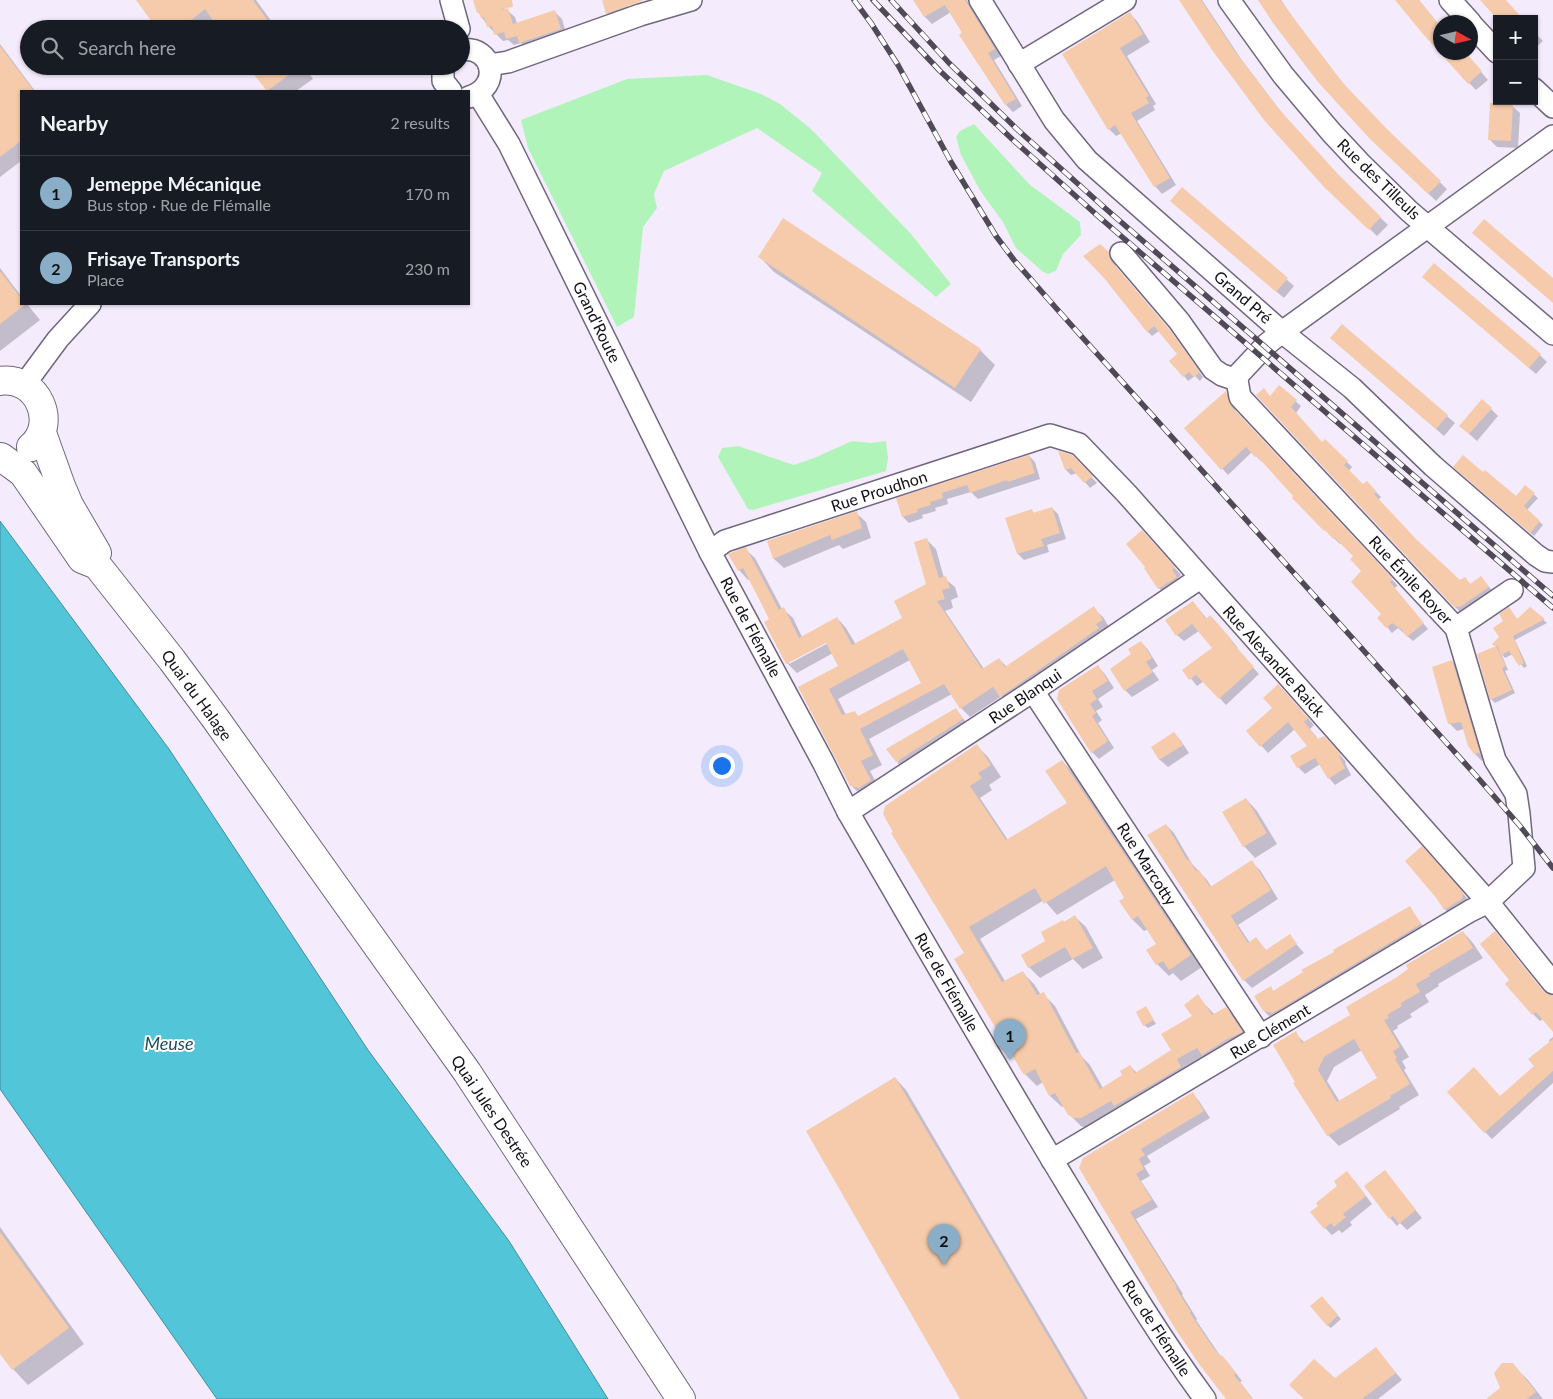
<!DOCTYPE html>
<html lang="en">
<head>
<meta charset="utf-8">
<style>
	:root { --surface:#171b24; --page:#20242c; --text:#f1f3f6; --muted:#9ea1a6; --line:#363941; --accent:#8aaec7 }
	body { margin:0; font-family:Lato,sans-serif; background:var(--page); color:var(--text) }
	.controls { position:absolute; right:15px; top:15px; display:grid; overflow:hidden; border-radius:0px; box-shadow:0 1px 4px #0004 }
	.controls button { width:45px; height:45px; display:grid; place-items:center; padding:0; border:0; border-bottom:1px solid var(--line); background:var(--surface); color:var(--text); font:25px sans-serif }
	.compass { position:absolute; left:1433px; top:15px; width:45px; height:45px; border-radius:50%; background:var(--surface); box-shadow:0 1px 4px #0004; rotate:98deg }
	.you { position:absolute; left:721px; top:765px; width:18px; height:18px; margin:-12px; border:4px solid #fff; border-radius:50%; background:#1a73e8; box-shadow:0 0 0 8px #1a73e833 }
	.badge { display:grid; place-items:center; width:32px; height:32px; border-radius:50%; background:var(--accent); color:#111; font-size:16px; font-weight:700 }
	.pin { position:absolute; translate:-50% -41px; filter:drop-shadow(0 1px 2px #0008) }
	.pin::after { content:''; position:absolute; top:26px; width:18px; height:15px; background:inherit; clip-path:polygon(0 0,100% 0,50% 100%) }
	.list { margin:0; padding:0; list-style:none }
	h2 { display:flex; justify-content:space-between; align-items:center; height:65px; margin:0; padding:0 20px; font-size:21px }
	h2 small { font-size:16px; font-weight:400; color:var(--muted) }
	.list li { display:grid; grid-template-columns:32px 1fr auto; gap:15px; align-items:center; box-sizing:border-box; height:75px; padding:0 20px; border-top:1px solid var(--line) }
	.list b { display:block; font-size:19px; white-space:nowrap }
	.list p { margin:0; font-size:16px; white-space:nowrap; color:var(--muted) }
	.list em { font-size:16px; font-style:normal; color:var(--muted) }
	.icon { flex:none; width:28px; height:28px; fill:none; stroke:currentColor; stroke-width:2; stroke-linecap:round; stroke-linejoin:round }
	.map { position:relative; flex:none; width:1553px; height:1399px; overflow:hidden }
	.search { position:absolute; background:var(--surface); box-shadow:0 1px 4px #0004; left:20px; top:20px; width:450px; height:55px; display:flex; align-items:center; gap:12px; box-sizing:border-box; padding:0 18px; border-radius:28px; color:var(--muted); font-size:19px }
	.panel { position:absolute; background:var(--surface); box-shadow:0 1px 4px #0004; left:20px; top:90px; width:450px; height:215px; border-radius:0px }
	.map>svg:first-child { display:block }
	.green { fill:#b1f4ba }
	.water { fill:#53c5d9; stroke:#408e9f }
	.shadow { fill:#0003; fill-rule:evenodd }
	.building { fill:#f5cbab; fill-rule:evenodd }
	.lines { fill:none; stroke-linecap:round; stroke-linejoin:round }
	.minor-casing { stroke:#71667f; stroke-width:24 }
	.major-casing { stroke:#71667f; stroke-width:30 }
	.minor { stroke:#fff; stroke-width:21 }
	.major { stroke:#fff; stroke-width:28 }
	.rail-casing { stroke:#504a56; stroke-width:5.5 }
	.rail { stroke:#fff; stroke-width:4; stroke-dasharray:11; stroke-linecap:butt }
	.labels { text-anchor:middle; stroke-width:4; stroke-linejoin:round; paint-order:stroke }
	.street-label { font-size:16px; fill:#130f18; stroke:#fff }
	.water-label { font-size:18px; font-style:italic; fill:#1e5058; stroke:#fff }
</style>
</head>
<body>
<div class="map">
<svg width="1553" height="1399" viewBox="0 0 1553 1399">
	<rect width="100%" height="100%" fill="#f4ecfd"/>
	<g class="green">
		<path d="M707,75l54,19 19,10 31,25 100,105 40,50 -15,13 -124,-106 10,-18 -65,-45 -93,43 -10,23 3,14 -14,19 -9,90 -17,10 -89,-179 -7,-28 106,-41z"/>
		<path d="M974,124l55,60 51,38 1,13 -18,19 -7,17 -8,3 -6,-3 -26,-23 -13,-26 -22,-30 -20,-37 -5,-18 4,-6z"/>
		<path d="M852,441l18,2 16,-2 2,17 -2,13 -133,39 -5,-1 -30,-52 4,-9 16,-2 56,19 20,-7z"/>
	</g>
	<path class="water" d="M0,521l169,228 199,301 141,191 99,158h-391l-217,-310z"/>
	<g class="shadow">
		<path d="M138,0h118l21,29h-56l-5,-7 -9,7h-47z"/>
		<path d="M474,0h28l3,10h2l8,7 2,7 38,-12 7,7 5,17 -39,14 -7,-7 -7,2 -6,-5 -5,1 -15,-15 -10,-14z"/>
		<path d="M603,0h27l-4,11 -15,5 -4,-3z"/>
		<path d="M915,0h52l34,56 -7,4 28,46 -9,6 -7,-7 -45,-70 3,-2 -13,-21 -19,12 -7,-7z"/>
		<path d="M1183,0h19l39,59 44,58 58,64 45,44 -11,11 -73,-73z"/>
		<path d="M1259,0h22l15,22 53,69 41,44 57,54 -11,12 -65,-63z"/>
		<path d="M1397,0h22l21,26v26z"/>
		<path d="M1130,14l7,7 13,21 -23,14 29,48 -3,2 2,4 -18,11 39,64 -14,9 -7,-8 -33,-53 -6,3 -7,-7 -46,-75z"/>
		<path d="M1534,32l9,9 -9,8z"/>
		<path d="M0,44l35,47h-14v70l-21,16z"/>
		<path d="M1464,52l24,28 -12,10 -7,-7z"/>
		<path d="M249,66h55l9,13 -17,12h-29z"/>
		<path d="M1512,106l8,7 -2,35 -21,-1 -8,-8z"/>
		<path d="M1182,189l112,97 -10,12 -105,-90z"/>
		<path d="M1100,245l13,13 3,9 57,68 30,42 -3,4 -5,-5 -7,5 -4,-5 -6,-22 -19,-23 -7,5 -4,-4 -49,-62z"/>
		<path d="M759,256l221,94 15,15 -24,37 -197,-130z"/>
		<path d="M0,268l21,28v8h6l13,16 -40,31z"/>
		<path d="M1431,283l109,72 7,7 -11,12z"/>
		<path d="M1342,326l113,97 -11,13 -105,-91z"/>
		<path d="M1279,387l22,19 -5,7 27,31 2,-3 27,26 -3,4 14,15 9,2 9,9 -3,3 41,43 41,39 5,-4 6,7 10,-8 12,15 -28,20 -6,-1 -202,-215 14,1z"/>
		<path d="M1226,393l6,5 4,15 162,173 -4,2 34,41 -15,12 -15,-13 -6,5 -5,-6 -4,-13 -28,-58 -13,-13 -2,1 -15,-14 -31,-32 1,-2 -32,-35 -1,1 -10,-10 -24,23 -42,-47z"/>
		<path d="M1491,409l7,7 -21,25 -9,-8z"/>
		<path d="M1029,456l6,6 5,17 -62,20 -7,-7 -24,7 1,5 -13,4 1,3 -14,4 1,3 -14,5 -6,-6 -5,-18z"/>
		<path d="M1072,456l25,27 -7,5 -13,-15 -6,2 -5,-5z"/>
		<path d="M1459,471l57,27 9,-11 13,11 -11,12 16,15 -9,11z"/>
		<path d="M1052,508l6,6 8,25 -19,6 2,7 -25,8 -6,-6 -11,-35 25,-8 3,3z"/>
		<path d="M856,513l10,9 5,16 -28,11 -4,-4 -55,23 -10,-9 -6,-18z"/>
		<path d="M926,539l10,10 8,29 11,9 3,10 -7,3 2,8 -8,3 39,58 15,-10 8,8 86,-59 10,9 8,13 -100,75 -9,-9 -32,21 -9,-9 -9,-14 -83,45 13,26 -12,6 10,19 -19,5 -10,-10 -51,-97 40,-22 -7,-13 -36,20 -10,-10 -16,-43 -21,-41 -2,1 -9,-10 6,-21 10,9 27,51h1l10,9 9,19 35,-19 9,10 10,17 48,-27 24,-33zM831,639l1,2 -43,23v-3zM910,660l13,23 -64,34 -4,-4 -9,2 -8,-16z"/>
		<path d="M1149,539l32,36 -3,3 5,7 -17,11 -7,-8 -13,-20z"/>
		<path d="M1193,602l14,17 10,4 21,25 -2,1 23,25 -33,31 -22,-24 -7,5 -13,-16 30,-22 -15,-17 -15,10 -7,-6z"/>
		<path d="M1530,608l17,15 -32,17 12,26 -3,2 -11,-14 -8,4 -4,-5 7,17 -3,1 10,22 -20,10 -4,-4 -13,-44 19,-8 -3,-3 7,-7 8,-28 9,11z"/>
		<path d="M1141,642l7,8 10,16 -6,4 7,10 -27,17 -7,-7 8,-35z"/>
		<path d="M1452,661l7,8 27,91 -4,1 -7,-7 -11,-25 -7,2 -8,-8z"/>
		<path d="M1097,666l7,7 10,15 -16,11 5,8 -7,4 6,9 -4,3 16,25 -15,11 -7,-7 -34,-53z"/>
		<path d="M1285,692l29,33 -4,4 9,11 12,4 15,18 -1,1 6,12 -16,10 -6,-7 -9,-14 -15,10 -7,-7 11,-21 -14,-17 -27,24 -20,-22 26,-23z"/>
		<path d="M956,709l12,16 -65,43 -6,-6z"/>
		<path d="M1174,733l7,8 8,12 -21,14 -8,-7 -8,-13z"/>
		<path d="M977,746l11,11 13,20 -12,8 3,5 -12,8 28,42 60,-36 -6,-43 12,12 128,194 -21,14 -8,-8 -4,3 -12,-12 1,-20 -10,-15 -4,2 -11,-11 -12,-18 5,-4 -11,-18 -58,35 -13,-15 -64,39 25,42 17,-9 12,12 7,11 2,-1 12,12 27,51 8,8 13,23 21,-12 6,-10 7,7 36,-22 21,-34 3,-21 18,19 11,-7 11,12 16,24 -163,86 -9,-4 -12,-12 -5,-8 -2,1 -12,-11 -7,-14 -6,4 -12,-12 -59,-120 -73,-120z"/>
		<path d="M1246,799l11,12 20,33 -22,14 -11,-12z"/>
		<path d="M1166,825l8,8 18,31 15,16 5,8 39,-26 9,8 18,29 -40,26 12,18 6,-4 11,12 22,-15 15,17 -52,35 -8,-8z"/>
		<path d="M1426,852l41,46 -1,6 -17,10 -4,-5z"/>
		<path d="M1409,907l16,22 -147,88 -9,-1 -5,-5 6,-23 4,4z"/>
		<path d="M1075,917l11,10 17,31 -20,11 -10,-10 -33,19 -11,-11 18,-25 18,-19z"/>
		<path d="M1463,932l10,11 10,15 -45,26 1,2 -14,9 4,7 -19,12 2,3 -15,9 1,2 -5,3 16,26 -7,4 4,7 -2,2 15,25 -20,12 1,2 -61,37 -11,-11 -33,-52v-50l10,10 47,-28 45,-37zM1362,1050l17,28 -39,24 -13,-21 7,-14z"/>
		<path d="M1495,932l51,63 7,35 -10,-11 -3,2 -7,-7 -22,-34z"/>
		<path d="M1146,1008l10,16 -8,4 -4,-3z"/>
		<path d="M1553,1037v46l-61,56 -7,-7 15,-35 35,-31 15,-23 -1,-3z"/>
		<path d="M895,1078l11,12 182,309h-126z"/>
		<path d="M1193,1094l6,7 11,17 -63,38 4,6 -7,4 6,10 -9,5 17,26 -22,12 47,75 -1,1 15,24 -1,1 23,34 10,10 13,17 -2,1 13,17h-25l-147,-231z"/>
		<path d="M1384,1171l38,47 -15,12 -7,-7 -3,3 -7,-8 -25,-32z"/>
		<path d="M1354,1180l18,24 -22,18 2,3 -10,8 -3,-3 -7,5 -7,-7 -5,-22z"/>
		<path d="M0,1227l84,117 -56,41 -15,-16 -13,-17z"/>
		<path d="M1325,1301l16,18 -10,9 -4,-3z"/>
		<path d="M1376,1349l26,31 -24,19h-73l30,-19z"/>
		<path d="M1512,1364l16,16 15,19h-55l14,-11z"/>
	</g>
	<g class="building">
		<path d="M136,0h117l21,29h-55l-14,-20 -25,20h-23z"/>
		<path d="M473,0h39l1,7 -12,2v1l7,-2 5,16 42,-14 6,19 -42,14 -2,-7 -11,3 -2,-7 -10,3 -2,-9 -5,1 -3,-10 -3,1 -2,-5h-2z"/>
		<path d="M602,0h40v1l-36,13z"/>
		<path d="M913,0h52l30,49 -7,4 28,46 -11,6 -46,-70 3,-2 -17,-28 -21,12z"/>
		<path d="M1179,0h22l33,50 44,58 59,65 44,44 -12,13 -45,-43 -60,-67 -52,-70z"/>
		<path d="M1258,0h22l62,82 45,47 54,52 -13,13 -58,-55 -52,-57 -45,-59z"/>
		<path d="M1395,0h24l21,26v26h25l17,19 -14,13 -45,-50z"/>
		<path d="M1480,0h26l17,19h-26z"/>
		<path d="M1130,12l13,22 -23,14 29,48 -3,2 3,5 -18,10 39,65 -16,9 -39,-62 -7,5 -46,-76z"/>
		<path d="M0,46l34,45h-13v50l-21,16z"/>
		<path d="M247,66h54l-34,25z"/>
		<path d="M1490,103l23,1 -2,37 -23,-1z"/>
		<path d="M1182,187l106,91 -12,14 -106,-91z"/>
		<path d="M783,218l198,131 -26,39 -197,-131z"/>
		<path d="M1484,219l69,59v25l-81,-70z"/>
		<path d="M1100,244l9,8 2,9 58,68 31,43 -6,5 -5,-5 -6,5 -14,-16 8,-7 -23,-28 -7,6 -43,-54 -21,-22z"/>
		<path d="M1434,263l107,91 -12,14 -107,-91z"/>
		<path d="M0,271l21,27v6h5l-26,20z"/>
		<path d="M1342,324l106,91 -12,14 -106,-91z"/>
		<path d="M1279,385l18,15 -6,7 31,35 3,-3 23,22 -4,4 19,19 4,-3 10,11 -3,2 43,46 43,40 5,-3 5,7 11,-8 8,11 -29,20 -7,-1 -197,-211 8,-7 6,8z"/>
		<path d="M1226,391l5,15 162,173 -3,3 34,41 -17,14 -6,-8 -9,-6 -6,5 -9,-10 4,-4 -30,-32 10,-11 -11,-12 3,-3 -18,-18 -2,1 -8,-9 -1,1 -32,-33 1,-2 -36,-40 -2,1 -9,-10 -25,23 -37,-42z"/>
		<path d="M1482,399l10,9 -23,26 -10,-8z"/>
		<path d="M1058,451l14,4 21,21 -9,7 -13,-15 -6,2z"/>
		<path d="M1029,455l6,18 -27,9 -1,-2 -37,13 -3,-8 -25,8 1,5 -13,4 1,3 -14,4 1,3 -16,5 -6,-19z"/>
		<path d="M1463,455l20,17 2,-2 31,26 9,-11 10,8 -11,13 16,15 -10,12 -77,-66z"/>
		<path d="M1052,507l8,26 -19,6 3,7 -27,8 -12,-36 27,-9 1,4z"/>
		<path d="M857,511l5,17 -30,12 -2,-5 -57,24 -6,-18z"/>
		<path d="M1142,530l33,37 -3,3 5,7 -19,12 -14,-21 1,-1 -19,-23z"/>
		<path d="M927,538l12,40 7,-2 4,12 -8,2 3,9 -8,2 45,68 17,-11 6,9 89,-61 9,14 -7,4 3,4 -99,69 -7,-10 -33,22 -16,-25 -84,45 13,26 -12,6 10,19 -12,8 -9,-2 -52,-99 40,-21 -12,-23 -40,21 -22,-42 5,-3 -10,-20 -16,-31 -5,3 -10,-17 18,-7 33,63 5,-3 15,31 38,-21 15,28 50,-27 -8,-17 32,-17 -12,-42zM903,649l18,34 -63,33 -3,-5 -13,4 -13,-26z"/>
		<path d="M1193,601l13,18 4,-4 22,25 -1,1 23,26 -35,32 -23,-24 -7,5 -7,-10 30,-22 -20,-24 -16,12 -11,-16z"/>
		<path d="M1509,607l8,12 13,-12 15,12 -32,17 11,27 -5,3 -10,-15 -8,4 -4,-10 -3,1 -2,-2 7,-7 -6,-9 10,-7 -4,-7z"/>
		<path d="M1141,641l11,17 -6,4 7,10 -29,19 -14,-22 21,-15 -3,-5z"/>
		<path d="M1496,646l10,20 -4,2 10,22 -22,10 -13,-46z"/>
		<path d="M1452,660l28,93 -6,1 -6,-8 -7,-24 -13,2 -8,-28 -8,-29z"/>
		<path d="M1098,665l10,16 -16,10 5,8 -7,5 6,9 -4,3 16,25 -17,12 -34,-54 2,-9z"/>
		<path d="M1278,684l30,34 -4,4 14,17 6,-3 17,18 -2,2 6,12 -17,11 -13,-21 -18,10 -7,-12 17,-10 -19,-24 -28,25 -14,-16 26,-23 -9,-10z"/>
		<path d="M956,708l7,11 -67,43 -10,-13z"/>
		<path d="M1174,732l9,13 -24,15 -8,-13z"/>
		<path d="M977,744l14,21 -13,8 4,5 -12,8 36,54 61,-37 -22,-32 17,-11 129,195 -22,15 -6,-9 -7,4 -10,-15 10,-6 -18,-28 -6,4 -13,-19 5,-3 -18,-32 -62,38 -9,-16 -66,39 33,55 21,-11 14,24 7,-3 32,61 3,-1 21,37 22,-14 -2,-4 10,-6 5,8 36,-23 -10,-16 31,-18 -8,-11 14,-11 14,21 14,-8 17,25 -16,7 -25,16 -5,-7 -20,11 4,8 -18,11 -49,28 -3,-5 -30,17h-7l-6,-3 -13,-22 -6,3 -14,-27 -11,6 -70,-116 10,-6 -73,-120 2,-1 -10,-18 2,-8z"/>
		<path d="M1246,798l21,35 -24,14 -21,-35z"/>
		<path d="M1166,824l21,36 1,-1 8,12 3,-1 11,17 42,-27 19,30 -40,26 17,27 8,-6 10,13 24,-16 7,10 -54,37 -96,-146z"/>
		<path d="M1422,846l41,46 -1,7 -18,11 -7,-11 -32,-38z"/>
		<path d="M1410,906l11,18 -148,89 -10,-2 -9,-15 17,-10 2,5 30,-19 -2,-2 33,-18 -1,-2z"/>
		<path d="M1075,915l18,33 -21,11 -7,-12 -37,21 -7,-13 24,-14 -4,-9 22,-12 1,2z"/>
		<path d="M1463,931l10,17 -44,26 1,2 -14,8 4,8 -19,11 1,3 -15,9 2,3 -5,2 16,27 -7,4 4,7 -2,1 15,25 -20,12 1,2 -64,38 -34,-53 2,-1 -22,-37 23,-14 6,12 48,-28 -4,-8 51,-30 11,-8 -2,-4zM1354,1039l23,39 -40,24 -19,-32 6,-13z"/>
		<path d="M1495,931l48,60 5,3 5,1v37l-17,-20 -4,3 -27,-31 4,-4 -29,-36z"/>
		<path d="M1146,1006l8,14 -11,6 -7,-14z"/>
		<path d="M1553,1039v32l-69,62 -37,-41 27,-25 26,29 34,-30 -6,-7z"/>
		<path d="M895,1077l190,322h-125l-154,-268z"/>
		<path d="M1193,1092l11,19 -63,38 4,6 -6,4 5,10 -8,5 16,26 -22,12 47,75 -1,1 15,24 -1,1 22,33 9,11 1,-2 14,18 -2,2 19,24h-27l-27,-35 -23,-34 -97,-162 4,-10z"/>
		<path d="M1385,1170l31,40 -17,14 -6,-8 -4,3 -25,-33z"/>
		<path d="M1347,1171l19,25 -23,18 3,3 -12,10 -3,-4 -7,6 -14,-17 8,-6 -2,-3 21,-17 -3,-5z"/>
		<path d="M0,1232l69,96 -57,42 -12,-16z"/>
		<path d="M1322,1296l16,19 -11,11 -17,-20z"/>
		<path d="M1376,1347l20,26 -34,26h-58l-15,-14 25,-26 21,19z"/>
		<path d="M1502,1363h11l23,29 -9,7h-41l14,-11 -6,-15z"/>
	</g>
	<g class="lines">
		<defs>
			<g id="minor">
				<path d="M451,0l8,29"/>
				<path d="M980,0l74,120 33,40 195,172 70,56 81,78 103,89 9,6 8,1"/>
				<path d="M1229,0l54,75 48,57 29,31 49,48 144,123"/>
				<path d="M1450,0l20,22"/>
				<path d="M1470,23l27,29"/>
				<path d="M461,50c32,-5 42,37 8,47"/>
				<path d="M1019,64l106,-64"/>
				<path d="M489,65l19,-3 132,-47 51,-15"/>
				<path d="M443,66v15l8,10"/>
				<path d="M1534,89l19,18"/>
				<path d="M478,94l31,50 201,408 113,210 25,50c73,125 145,251 220,374 44,72 87,145 137,213"/>
				<path d="M1121,253l58,68 34,48 9,6 15,5"/>
				<path d="M24,385l34,-46 32,-35"/>
				<path d="M710,552l15,-11 325,-106 29,9 48,50 361,408 65,81"/>
				<path d="M1456,628l56,-38"/>
				<path d="M1033,691l228,346"/>
				<path d="M848,812l185,-121 167,-113"/>
				<path d="M1052,1160l418,-249 18,-9 36,-34 -5,-54 -3,-20 -21,-34 -39,-132 -216,-231 -3,-17 1,-5 29,-31 15,-12 271,-196"/>
			</g>
			<g id="major">
				<path d="M0,381c37,-6 59,42 31,66"/>
				<path d="M42,433l19,53 8,19 28,48"/>
				<path d="M1,457l22,16 59,86 15,6 75,95 43,58 252,354 214,327"/>
			</g>
		</defs>
		<use href="#minor" class="minor-casing"/>
		<use href="#major" class="major-casing"/>
		<use href="#minor" class="minor"/>
		<use href="#major" class="major"/>
		<defs>
			<g id="rail">
				<path d="M854,0l17,23 27,42 53,97 45,74 18,24 42,48 423,471 41,47 33,42"/>
				<path d="M873,0l67,71 72,68 87,78 454,391"/>
				<path d="M891,0l58,63 70,68 87,78 447,387"/>
			</g>
		</defs>
		<use href="#rail" class="rail-casing"/>
		<use href="#rail" class="rail"/>
	</g>
	<g class="labels">
		<g class="street-label">
			<text transform="translate(1379 179) rotate(44)" y="6">Rue des Tilleuls</text>
			<text transform="translate(1243 297) rotate(41)" y="6">Grand Pré</text>
			<text transform="translate(597 322) rotate(64)" y="6">Grand'Route</text>
			<text transform="translate(879 491) rotate(-18)" y="6">Rue Proudhon</text>
			<text transform="translate(1411 580) rotate(47)" y="6">Rue Émile Royer</text>
			<text transform="translate(751 627) rotate(62)" y="6">Rue de Flémalle</text>
			<text transform="translate(1274 661) rotate(48)" y="6">Rue Alexandre Raick</text>
			<text transform="translate(197 695) rotate(54)" y="6">Quai du Halage</text>
			<text transform="translate(1025 696) rotate(-34)" y="6">Rue Blanqui</text>
			<text transform="translate(1147 864) rotate(57)" y="6">Rue Marcotty</text>
			<text transform="translate(947 982) rotate(60)" y="6">Rue de Flémalle</text>
			<text transform="translate(1270 1031) rotate(-31)" y="6">Rue Clément</text>
			<text transform="translate(492 1111) rotate(56)" y="6">Quai Jules Destrée</text>
			<text transform="translate(1157 1328) rotate(57)" y="6">Rue de Flémalle</text>
		</g>
		<g class="water-label">
			<text x="169" y="1050">Meuse</text>
		</g>
	</g>
</svg>
<div class="controls">
<button>+</button>
<button>−</button>
</div>
<svg class="compass" viewBox="-18 -18 36 36"><path d="M0-13l5 13h-10z" fill="#e53935"/><path d="M0 13l5-13h-10z" fill="#9ea1a6"/></svg>
<div class="you"></div>
<div class="pin badge" style="left:1010px;top:1060px">1</div>
<div class="pin badge" style="left:944px;top:1265px">2</div>
<div class="search"><svg class="icon" aria-label="search" viewBox="0 0 24 24"><circle cx="10" cy="10" r="6"/><path d="M15 15l6 6"/></svg>Search here</div>
<section class="panel">
<h2>Nearby<small>2 results</small></h2>
<ul class="list">
<li><span class="badge">1</span><div><b>Jemeppe Mécanique</b><p>Bus stop · Rue de Flémalle</p></div><em>170 m</em></li>
<li><span class="badge">2</span><div><b>Frisaye Transports</b><p>Place</p></div><em>230 m</em></li>
</ul>
</section>
</div>
</body>
</html>
